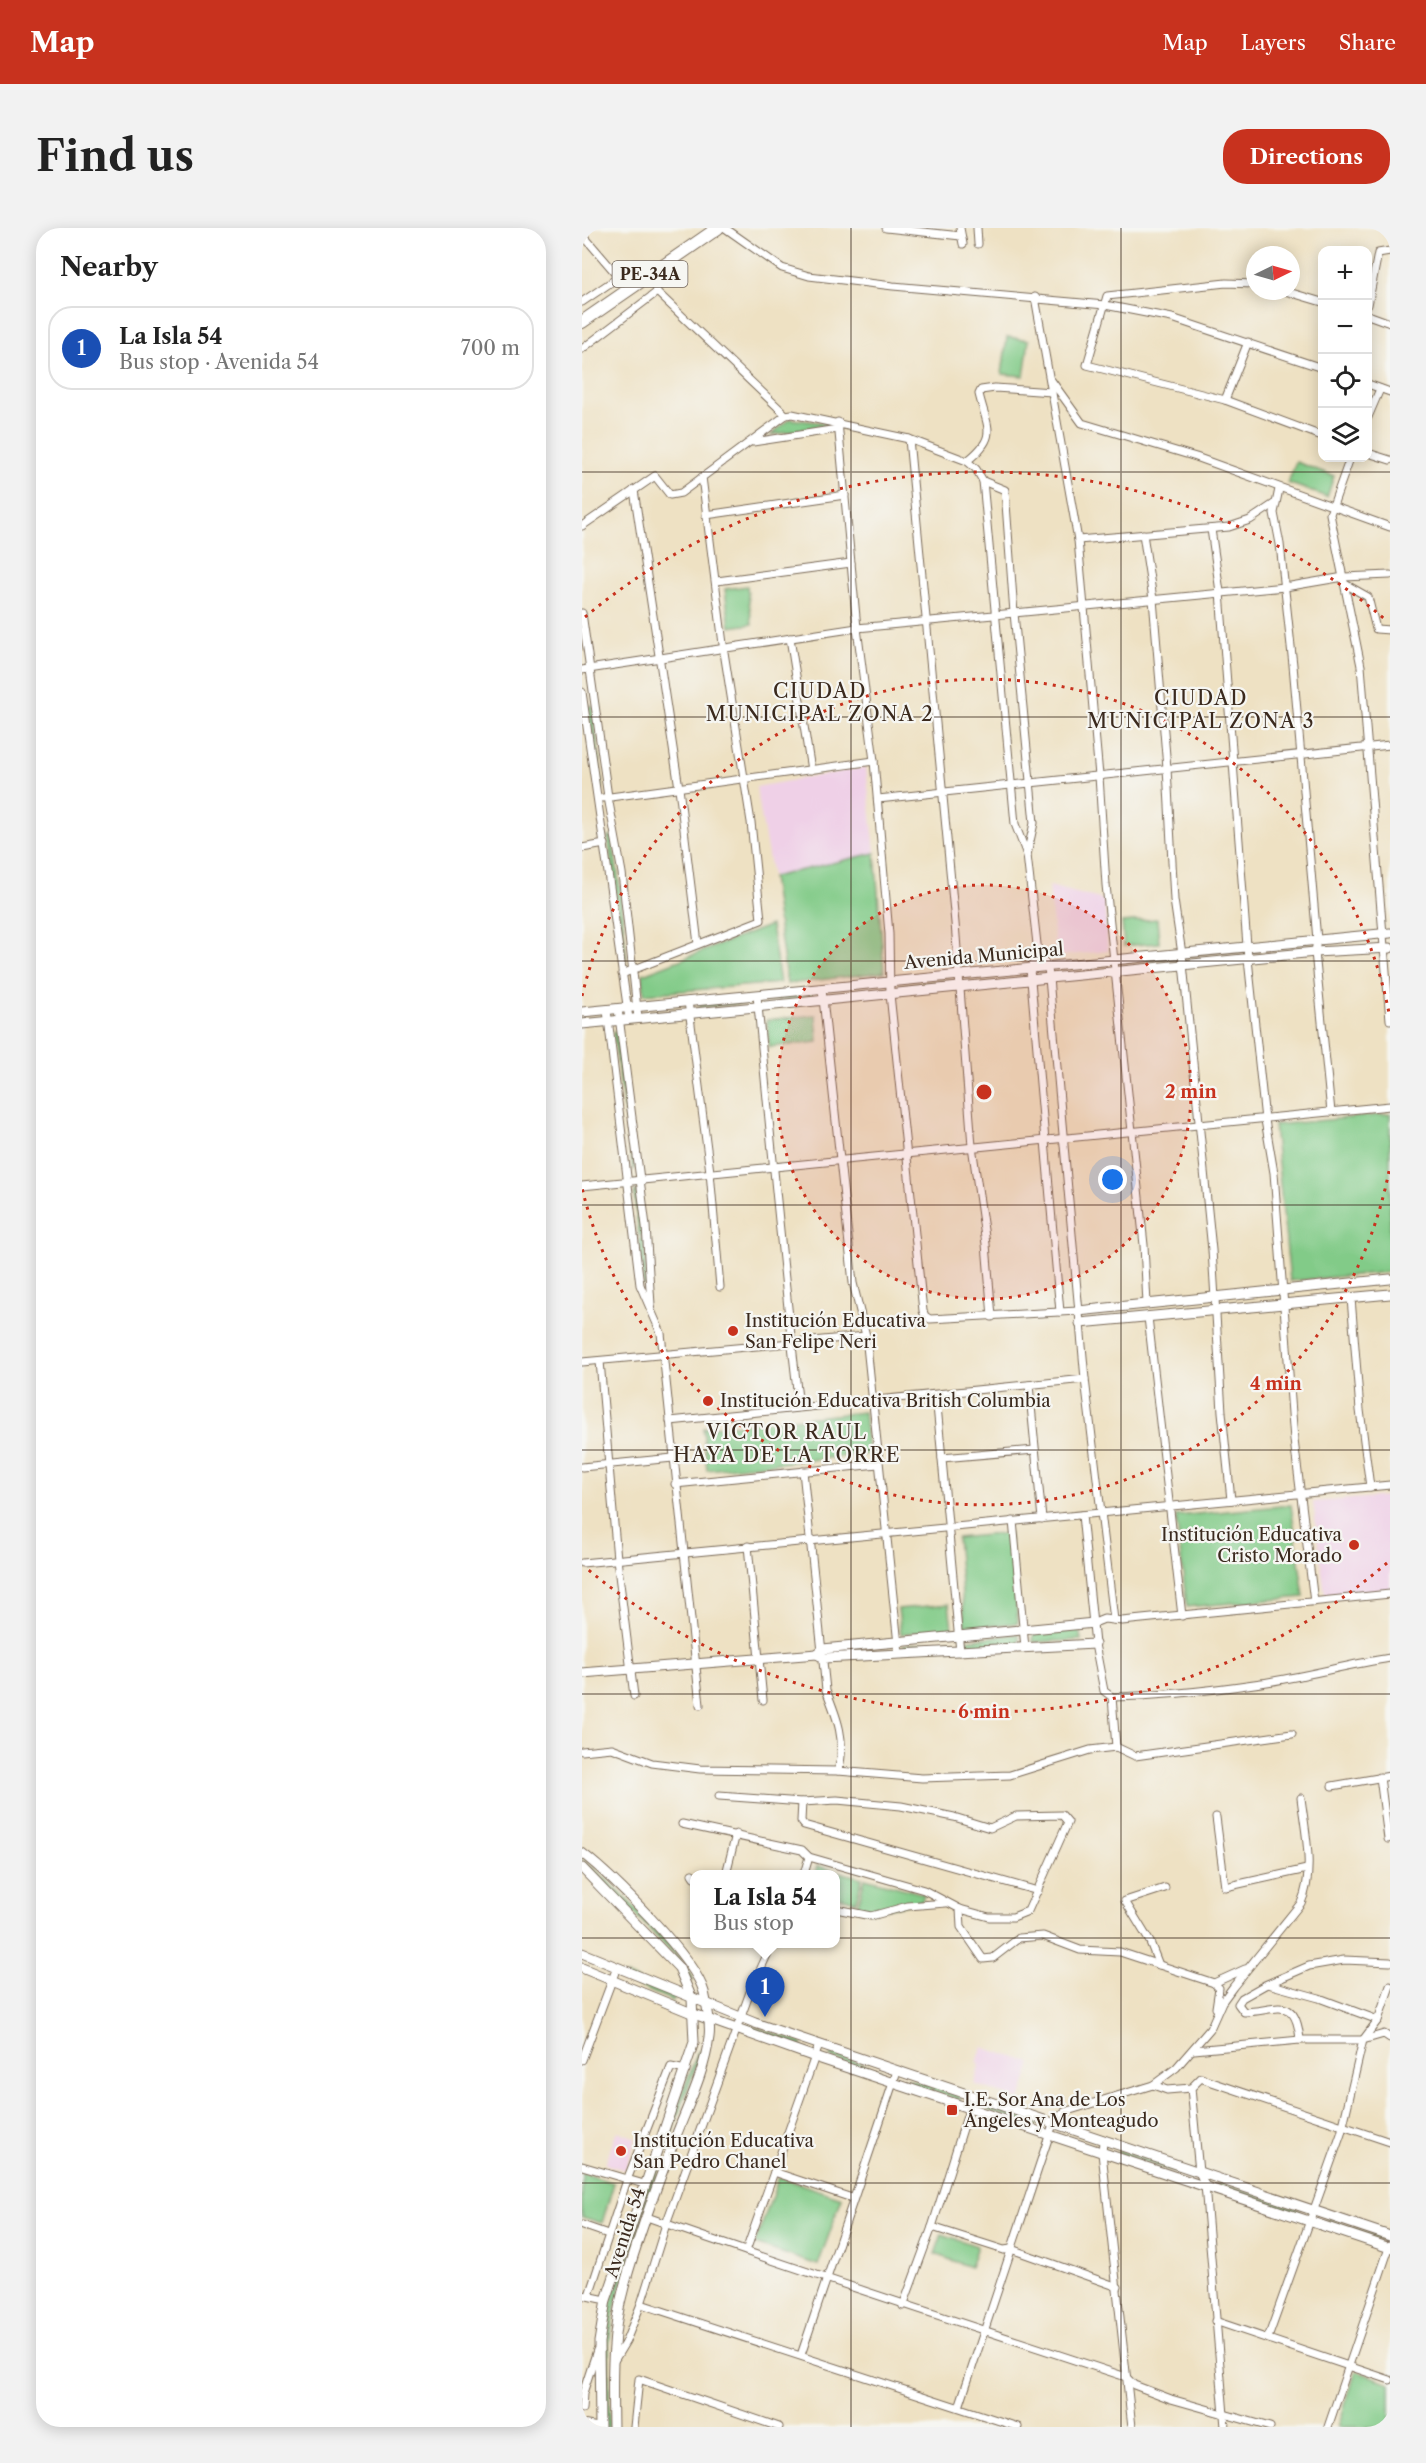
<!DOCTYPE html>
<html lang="en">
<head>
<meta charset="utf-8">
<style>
	:root { --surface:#fff; --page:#f2f2f2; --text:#222; --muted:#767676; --line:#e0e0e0; --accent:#c8321e }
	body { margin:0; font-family:"Libre Caslon Text",serif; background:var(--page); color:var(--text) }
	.controls { position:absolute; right:18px; top:18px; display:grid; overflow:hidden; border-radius:12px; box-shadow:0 3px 15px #0003 }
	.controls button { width:54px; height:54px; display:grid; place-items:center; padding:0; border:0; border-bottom:2px solid var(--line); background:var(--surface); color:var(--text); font:30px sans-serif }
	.compass { position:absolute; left:664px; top:18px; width:54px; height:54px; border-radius:50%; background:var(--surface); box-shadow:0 3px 15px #0003; rotate:85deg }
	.you { position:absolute; left:531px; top:952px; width:21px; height:21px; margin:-15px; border:4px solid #fff; border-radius:50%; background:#1a73e8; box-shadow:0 0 0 9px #1a73e833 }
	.badge { display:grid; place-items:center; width:39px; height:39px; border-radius:50%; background:var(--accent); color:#fff; font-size:20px; font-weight:700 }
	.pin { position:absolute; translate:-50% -50px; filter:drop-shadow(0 2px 3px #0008) }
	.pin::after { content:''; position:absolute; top:32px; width:21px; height:18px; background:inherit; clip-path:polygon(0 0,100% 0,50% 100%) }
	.popup { position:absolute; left:108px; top:1642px; width:150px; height:78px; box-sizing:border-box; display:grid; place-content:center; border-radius:12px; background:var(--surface); filter:drop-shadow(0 2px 4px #0005); font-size:20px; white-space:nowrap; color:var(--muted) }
	.popup b { font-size:22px; color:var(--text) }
	.popup::after { content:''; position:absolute; left:50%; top:100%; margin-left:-12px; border:12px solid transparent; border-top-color:var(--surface) }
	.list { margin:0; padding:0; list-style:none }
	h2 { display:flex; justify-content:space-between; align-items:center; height:78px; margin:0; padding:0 24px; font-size:26px }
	h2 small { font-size:20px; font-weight:400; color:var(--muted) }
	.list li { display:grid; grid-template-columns:39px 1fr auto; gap:18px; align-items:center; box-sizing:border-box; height:84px; margin:0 12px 12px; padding:0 12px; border:2px solid var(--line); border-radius:24px }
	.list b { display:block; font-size:22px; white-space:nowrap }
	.list p { margin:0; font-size:20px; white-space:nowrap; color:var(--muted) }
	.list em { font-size:20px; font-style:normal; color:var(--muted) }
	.icon { flex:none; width:33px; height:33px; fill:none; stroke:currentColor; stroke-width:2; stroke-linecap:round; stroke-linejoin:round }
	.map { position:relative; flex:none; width:808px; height:2199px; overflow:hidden; border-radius:24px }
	header { display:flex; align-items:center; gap:36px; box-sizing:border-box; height:84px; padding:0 30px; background:var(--accent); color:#fff }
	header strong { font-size:28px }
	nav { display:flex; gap:33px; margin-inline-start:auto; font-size:21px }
	.intro { display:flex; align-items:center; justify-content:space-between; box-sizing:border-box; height:144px; padding:0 36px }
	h1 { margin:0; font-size:42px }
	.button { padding:15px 27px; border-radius:24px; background:var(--accent); color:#fff; font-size:21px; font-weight:700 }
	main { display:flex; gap:36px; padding:0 36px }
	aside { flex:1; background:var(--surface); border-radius:24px; box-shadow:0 3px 15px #0003 }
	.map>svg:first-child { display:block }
	.built { fill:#efd0e7 }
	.green { fill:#82cb88; stroke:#5e7a53; stroke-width:1.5 }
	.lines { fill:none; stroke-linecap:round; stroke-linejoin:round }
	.street-casing { stroke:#7a6a58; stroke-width:9 }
	.secondary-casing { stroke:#7a6a58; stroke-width:11 }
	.highway-casing { stroke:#7a6a58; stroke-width:14 }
	.street { stroke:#fff; stroke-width:7 }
	.secondary { stroke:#fff; stroke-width:9 }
	.highway { stroke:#fff; stroke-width:12 }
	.grid { fill:none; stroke:#3b2a1e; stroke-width:1.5; stroke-opacity:0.55 }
	.ring { fill:none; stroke:#c8321e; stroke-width:3; stroke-dasharray:3 6 }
	.poi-dot { fill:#c8321e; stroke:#f6f6f2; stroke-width:2 }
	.labels { text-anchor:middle; stroke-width:4.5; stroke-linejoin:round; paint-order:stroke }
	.shield { fill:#f6f6f2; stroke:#73675e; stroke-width:1.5 }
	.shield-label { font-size:16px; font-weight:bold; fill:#3b2a1e }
	.street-label { font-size:18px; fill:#3b2a1e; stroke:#f6f6f2 }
	.poi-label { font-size:18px; fill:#3b2a1e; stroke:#f6f6f2; text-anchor:start }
	.neighbourhood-label { font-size:20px; letter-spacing:1.5px; fill:#3b2a1e; stroke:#f6f6f2 }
	.centre { fill:#c8321e; stroke:#f6f6f2; stroke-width:3 }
	.ring-label { font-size:18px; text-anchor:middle; font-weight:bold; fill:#c8321e; stroke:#f6f6f2; stroke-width:4.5; stroke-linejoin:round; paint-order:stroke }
</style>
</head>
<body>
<header>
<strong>Map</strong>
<nav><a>Map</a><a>Layers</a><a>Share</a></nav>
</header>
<div class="intro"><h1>Find us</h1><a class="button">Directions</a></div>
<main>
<aside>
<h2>Nearby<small></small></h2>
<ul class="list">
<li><span class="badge" style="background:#1a4fb4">1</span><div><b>La Isla 54</b><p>Bus stop · Avenida 54</p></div><em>700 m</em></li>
</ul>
</aside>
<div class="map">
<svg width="808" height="2199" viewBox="0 0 808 2199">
	<rect width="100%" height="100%" fill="#f6f6f2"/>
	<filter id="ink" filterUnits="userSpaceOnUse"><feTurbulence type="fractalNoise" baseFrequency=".0167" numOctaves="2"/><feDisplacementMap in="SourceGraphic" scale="12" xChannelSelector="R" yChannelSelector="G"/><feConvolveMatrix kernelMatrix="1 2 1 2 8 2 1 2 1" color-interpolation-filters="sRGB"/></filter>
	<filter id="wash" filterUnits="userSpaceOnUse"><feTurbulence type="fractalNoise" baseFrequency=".008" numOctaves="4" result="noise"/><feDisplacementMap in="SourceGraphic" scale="24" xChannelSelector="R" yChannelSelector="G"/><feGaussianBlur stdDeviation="1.35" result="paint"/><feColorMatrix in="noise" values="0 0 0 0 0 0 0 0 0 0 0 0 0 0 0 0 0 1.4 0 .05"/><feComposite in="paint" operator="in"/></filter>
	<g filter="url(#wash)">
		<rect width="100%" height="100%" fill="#eee1c3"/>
		<g class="built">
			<path d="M284,539l9,86 -103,24 -16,-90z"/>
			<path d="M467,658l55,14 4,51 -52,5z"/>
			<path d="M808,1268v93l-65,6 -12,-93z"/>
			<path d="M400,1819l50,16 -12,37 -46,-16 6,-20 -3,-1z"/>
			<path d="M35,1903l19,7 -11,32 -20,-6z"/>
		</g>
		<g class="green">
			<path d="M425,109l22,3 -5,36 -22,-2z"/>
			<path d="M208,191l35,4 1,2 -55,10z"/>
			<path d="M714,234l38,14 -7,21 -39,-14z"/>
			<path d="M165,358l5,38 -22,3 -5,-38z"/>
			<path d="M6,478h5l9,83 -3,-1z"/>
			<path d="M30,608l8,53 6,70 -2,-2 -16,-120z"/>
			<path d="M293,625l9,119 -97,12 -15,-107z"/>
			<path d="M575,691l2,24 -35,3 -2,-24z"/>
			<path d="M189,697l9,58 -136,11 -1,-20z"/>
			<path d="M367,752v4l-49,3 1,-2z"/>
			<path d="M231,765v5l-46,2v-2z"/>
			<path d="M165,772l1,3 -49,4 2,-3z"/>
			<path d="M234,787l2,27 -49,5 -2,-27z"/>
			<path d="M34,803l19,137 -2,2 -20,-137z"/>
			<path d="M808,886v158l-100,9 -16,-156z"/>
			<path d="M54,962l8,45 -5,1 -5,-42z"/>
			<path d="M62,1010l3,46 -2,2 -2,-2 -4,-45z"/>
			<path d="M282,1184l4,42 -161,16 -4,-42z"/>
			<path d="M709,1277l13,92 -117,10 -11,-91z"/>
			<path d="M427,1305l9,90 -53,5 -8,-90z"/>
			<path d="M367,1376l3,24 -51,6 -3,-25z"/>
			<path d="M497,1401l2,11 -48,2 1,-9z"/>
			<path d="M437,1406l1,10 -53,2 -1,-6z"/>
			<path d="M368,1412l1,7 -49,1 2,-3z"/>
			<path d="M0,1631c34,27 91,85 112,121l-2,1 -17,-25z"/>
			<path d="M235,1638l45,12 -6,23 -20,-5v-22h-21z"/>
			<path d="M283,1650l59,16 -2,7 -51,11 -14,-5z"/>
			<path d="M44,1747l49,21 -2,5 -49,-21z"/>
			<path d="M166,1797l54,18 -1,4 -54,-18z"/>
			<path d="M116,1823l3,1 -49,136 -37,118 -6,39v82h-5v-83l6,-39 37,-118z"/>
			<path d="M250,1825l48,17 -1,4 -49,-17z"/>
			<path d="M327,1851l52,17 -2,4 -51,-17z"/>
			<path d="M407,1878l49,17 -1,3 -50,-16z"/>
			<path d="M537,1922l69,22 -1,4 -69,-23z"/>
			<path d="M0,1945l32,10 -12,40 -20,-6z"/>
			<path d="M197,1949l63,21 -24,67 -63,-21z"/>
			<path d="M637,1955l82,27 -1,4 -83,-28z"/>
			<path d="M746,1991l52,18 -1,3 -52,-18z"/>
			<path d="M360,2006l35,12 -7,21 -35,-13z"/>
			<path d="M774,2143l34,12v44h-52z"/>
		</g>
	</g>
	<g filter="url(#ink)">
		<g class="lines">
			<defs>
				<g id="street">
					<path d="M143,0l57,40 27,8 84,10 212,19 67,13 150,50"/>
					<path d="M304,0l75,8"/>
					<path d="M378,0l3,16"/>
					<path d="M395,0l1,16"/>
					<path d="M0,6l36,42"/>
					<path d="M673,56l-29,-1 -119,13 -20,69 138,35 97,36"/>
					<path d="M703,63l37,11"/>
					<path d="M453,69l43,243 21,236 7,109 38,360 3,59"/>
					<path d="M0,74l50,-34 22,3 3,21 129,123"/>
					<path d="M786,77l10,-52 12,-2"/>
					<path d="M786,87l22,8"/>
					<path d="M0,121l75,-57"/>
					<path d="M469,152l31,43 114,34 194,70"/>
					<path d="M786,156l22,8"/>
					<path d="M643,172l23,-58"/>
					<path d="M786,189l12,-28"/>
					<path d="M256,194l19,206 17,133 15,173 1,60 33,317 2,5 5,3 148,-8"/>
					<path d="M327,211l46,484 17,223 14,98 6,73"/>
					<path d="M171,214l85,-13"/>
					<path d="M786,225l22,7"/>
					<path d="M768,230l-20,56 31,152 29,354"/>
					<path d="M385,233c32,-25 20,-33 12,-67l2,-4 14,-2 57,4"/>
					<path d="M401,253l22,9 9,123 20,210 -7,32"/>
					<path d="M697,261l-5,24 6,31 13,121 24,275 -2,12 16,160"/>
					<path d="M52,262l45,298 19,156"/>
					<path d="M124,287l139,-20"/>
					<path d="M0,298l73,-50 15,19 11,-2 105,-78 6,-1 117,25 58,22 9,8 7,12 32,343 12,31 11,98 10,14 37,412 29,241"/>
					<path d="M629,301l9,63 28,367 17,161 9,53 20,267 20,162"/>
					<path d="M561,306l10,65 14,169 7,132 8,54 30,296 10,162 9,88"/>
					<path d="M496,312l151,-13 21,-7 24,-16"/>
					<path d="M135,353l134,-18"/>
					<path d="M763,356l23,13 8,32 14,1"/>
					<path d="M0,385l26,184 14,76 16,145"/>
					<path d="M208,410l21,132"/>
					<path d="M0,442l275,-42 428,-41 59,-10 46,-2"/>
					<path d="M0,464l47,327"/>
					<path d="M21,570l271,-37"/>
					<path d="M296,571l512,-54"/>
					<path d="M0,620l23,-4"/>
					<path d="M456,725l-8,16 30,343"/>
					<path d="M40,746l139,-54 -10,-98 -27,-170 -22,-175"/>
					<path d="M240,761l31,294 13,53 33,318"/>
					<path d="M175,767c13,137 26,275 42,412"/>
					<path d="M106,773l22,171 10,115"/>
					<path d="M36,781l28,217 5,79"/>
					<path d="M25,782l33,275 21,48 39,372"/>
					<path d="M0,958l808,-80"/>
					<path d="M769,1070l9,112 10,77"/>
					<path d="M566,1089l34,299"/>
					<path d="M18,1133l17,198 17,137"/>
					<path d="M0,1134l284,-26"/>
					<path d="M447,1157l13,134"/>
					<path d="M354,1167l24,257"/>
					<path d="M88,1193l415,-42"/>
					<path d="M360,1230l93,-8"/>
					<path d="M0,1239l91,-9"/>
					<path d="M221,1243l23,219c11,27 21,52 12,81"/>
					<path d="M93,1256l203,-20"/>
					<path d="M500,1287l13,129 9,47 8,6 4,50"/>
					<path d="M431,1293l12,127"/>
					<path d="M166,1318l15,154"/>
					<path d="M0,1335l808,-78"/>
					<path d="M512,1395l10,-4 18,2 268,-27"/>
					<path d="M530,1469c48,-1 94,-6 142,-13 46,-6 90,-19 136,-26"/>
					<path d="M0,1523l30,-3 40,15 48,6 138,2 84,7 88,-3 80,-25 26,-3 19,9 157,-22"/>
					<path d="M798,1549l8,62"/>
					<path d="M750,1558l58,-10"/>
					<path d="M220,1574l-1,19 3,4 234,66"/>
					<path d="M634,1589l9,70 82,-18"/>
					<path d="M100,1596l120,26 7,7 115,33 36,19 29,8h24l15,-6 40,-89 -6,-7 -46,1 -26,12 -36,-11 -53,-11 -64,-6 -35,2 -83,-6"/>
					<path d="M110,1646l2,3"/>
					<path d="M144,1646l10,-40"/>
					<path d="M222,1646l5,-17"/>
					<path d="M254,1681l35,7 37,-10 38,-3"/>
					<path d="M378,1681l1,18 22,32 10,-1 26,-20 24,-2 37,14 40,2 94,31 5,5 -3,20"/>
					<path d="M577,1737l-9,-23 -25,-41 40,-13"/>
					<path d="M632,1755l31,-14"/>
					<path d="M686,1756l51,14 59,22"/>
					<path d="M718,1812c-4,-46 -23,-29 -56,-28l-6,-8 4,-6 23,-13 44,-19 35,-6 46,2"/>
					<path d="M612,1822l106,-10h63l21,-6 6,4"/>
					<path d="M0,1832l35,-93"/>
					<path d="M571,1857l14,5 24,-2"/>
					<path d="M521,1913l-1,12 30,274"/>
					<path d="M0,1938l62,18"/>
					<path d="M192,1944l78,26"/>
					<path d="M65,1989c158,56 319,107 479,160l8,8 37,14 99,28"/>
					<path d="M0,1997l26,9"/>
					<path d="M350,1999l72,23 7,-1 107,38"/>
					<path d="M164,2023l73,-206"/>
					<path d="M0,2067l24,5"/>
					<path d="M7,2067l38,-115 44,-113 15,3"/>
					<path d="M59,2076l377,123"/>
					<path d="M321,2078l29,-79 41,-130"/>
					<path d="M633,2093l175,59"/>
					<path d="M686,2110l73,-204 22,-94 15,-20 12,-34"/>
					<path d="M219,2127l96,-284"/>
					<path d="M32,2133l12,-20 15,-37 25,-80 84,-232 22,-48"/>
					<path d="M377,2179l94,-283 11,-12 89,-27 23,-17 34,-39 12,-27 11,-15 68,-84c14,-31 4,-72 0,-105"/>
					<path d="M0,2181l1,-16 14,-43"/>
					<path d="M0,2196l16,3"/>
					<path d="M52,2199l5,-48 140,48"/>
					<path d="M643,2199l-20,-242 -6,-13 -8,-84 10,-10 5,2 184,62"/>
					<path d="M746,2199l62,-182"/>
				</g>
				<g id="secondary">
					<path d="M0,784l808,-79"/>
					<path d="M0,796l733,-72 75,-4"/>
					<path d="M496,1083l312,-32"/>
					<path d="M498,1095l310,-29"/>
					<path d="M235,1426l6,-5 271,-26"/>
					<path d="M0,1445l235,-19 7,4 271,-14"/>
					<path d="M0,1625c30,23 113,105 122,139 3,14 7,31 5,45 -4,34 -21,68 -33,99 -19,49 -38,100 -52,151 -13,46 -12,92 -11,140"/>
					<path d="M0,1640l97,100 13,31 2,43 -88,258 -7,42 1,85"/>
					<path d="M0,1725l173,70 635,213"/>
					<path d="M0,1740l112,46 121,43 575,191"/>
				</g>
				<path id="highway" d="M0,94l136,-94"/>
			</defs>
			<use href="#street" class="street-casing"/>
			<use href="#secondary" class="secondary-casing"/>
			<use href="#highway" class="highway-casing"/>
			<use href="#street" class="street"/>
			<use href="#secondary" class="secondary"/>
			<use href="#highway" class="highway"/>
		</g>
	</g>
	<path class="grid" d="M269,0v2199M539,0v2199M0,244h808M0,489h808M0,733h808M0,977h808M0,1222h808M0,1466h808M0,1710h808M0,1955h808"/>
	<circle cx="402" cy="864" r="207" fill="#c8321e" fill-opacity=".12"/>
	<g class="ring">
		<circle cx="402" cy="864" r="207"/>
		<path d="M807 943A413 413 0 0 1 0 960M0 768A413 413 0 0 1 807 785"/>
		<path d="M805 1335A620 620 0 0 1 3 1339M3 389A620 620 0 0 1 805 393"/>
	</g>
	<g class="poi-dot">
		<circle cx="151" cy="1103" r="6"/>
		<circle cx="126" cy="1173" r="6"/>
		<circle cx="772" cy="1317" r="6"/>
		<rect x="364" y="1876" width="12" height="12" rx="3"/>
		<circle cx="39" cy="1923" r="6"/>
	</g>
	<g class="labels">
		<rect class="shield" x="30.5" y="33" width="75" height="26" rx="4.5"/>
		<g class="shield-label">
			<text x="68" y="52">PE-34A</text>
		</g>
		<g class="street-label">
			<text transform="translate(402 728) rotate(-5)" y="6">Avenida Municipal</text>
			<text transform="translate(43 2005) rotate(-72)" y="6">Avenida 54</text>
		</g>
		<g class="poi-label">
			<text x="163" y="1099">Institución Educativa<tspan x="163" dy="21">San Felipe Neri</tspan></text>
			<text x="138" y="1179">Institución Educativa British Columbia</text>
			<text x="760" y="1313" text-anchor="end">Institución Educativa<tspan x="760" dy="21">Cristo Morado</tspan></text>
			<text x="382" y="1878">I.E. Sor Ana de Los<tspan x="382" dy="21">Ángeles y Monteagudo</tspan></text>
			<text x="51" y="1919">Institución Educativa<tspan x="51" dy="21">San Pedro Chanel</tspan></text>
		</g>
		<g class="neighbourhood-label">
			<text x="238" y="470">CIUDAD<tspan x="238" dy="23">MUNICIPAL ZONA 2</tspan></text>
			<text x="619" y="477">CIUDAD<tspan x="619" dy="23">MUNICIPAL ZONA 3</tspan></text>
			<text x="205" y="1211">VICTOR RAUL<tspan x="205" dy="23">HAYA DE LA TORRE</tspan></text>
		</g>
	</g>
	<circle cx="402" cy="864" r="9" class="centre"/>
	<g class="ring-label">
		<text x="609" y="870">2 min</text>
		<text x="694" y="1162">4 min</text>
		<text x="402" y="1490">6 min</text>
	</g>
</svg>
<div class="controls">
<button>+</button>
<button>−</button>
<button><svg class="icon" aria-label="locate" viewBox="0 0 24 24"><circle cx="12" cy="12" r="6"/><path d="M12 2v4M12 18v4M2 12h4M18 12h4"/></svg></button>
<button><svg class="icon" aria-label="layers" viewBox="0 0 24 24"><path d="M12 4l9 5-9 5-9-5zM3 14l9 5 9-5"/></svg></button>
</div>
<svg class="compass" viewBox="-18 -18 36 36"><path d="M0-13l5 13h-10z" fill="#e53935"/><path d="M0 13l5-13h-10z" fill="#767676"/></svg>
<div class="you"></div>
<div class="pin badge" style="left:183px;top:1789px;background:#1a4fb4">1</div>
<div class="popup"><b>La Isla 54</b>Bus stop</div>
</div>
</main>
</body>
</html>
